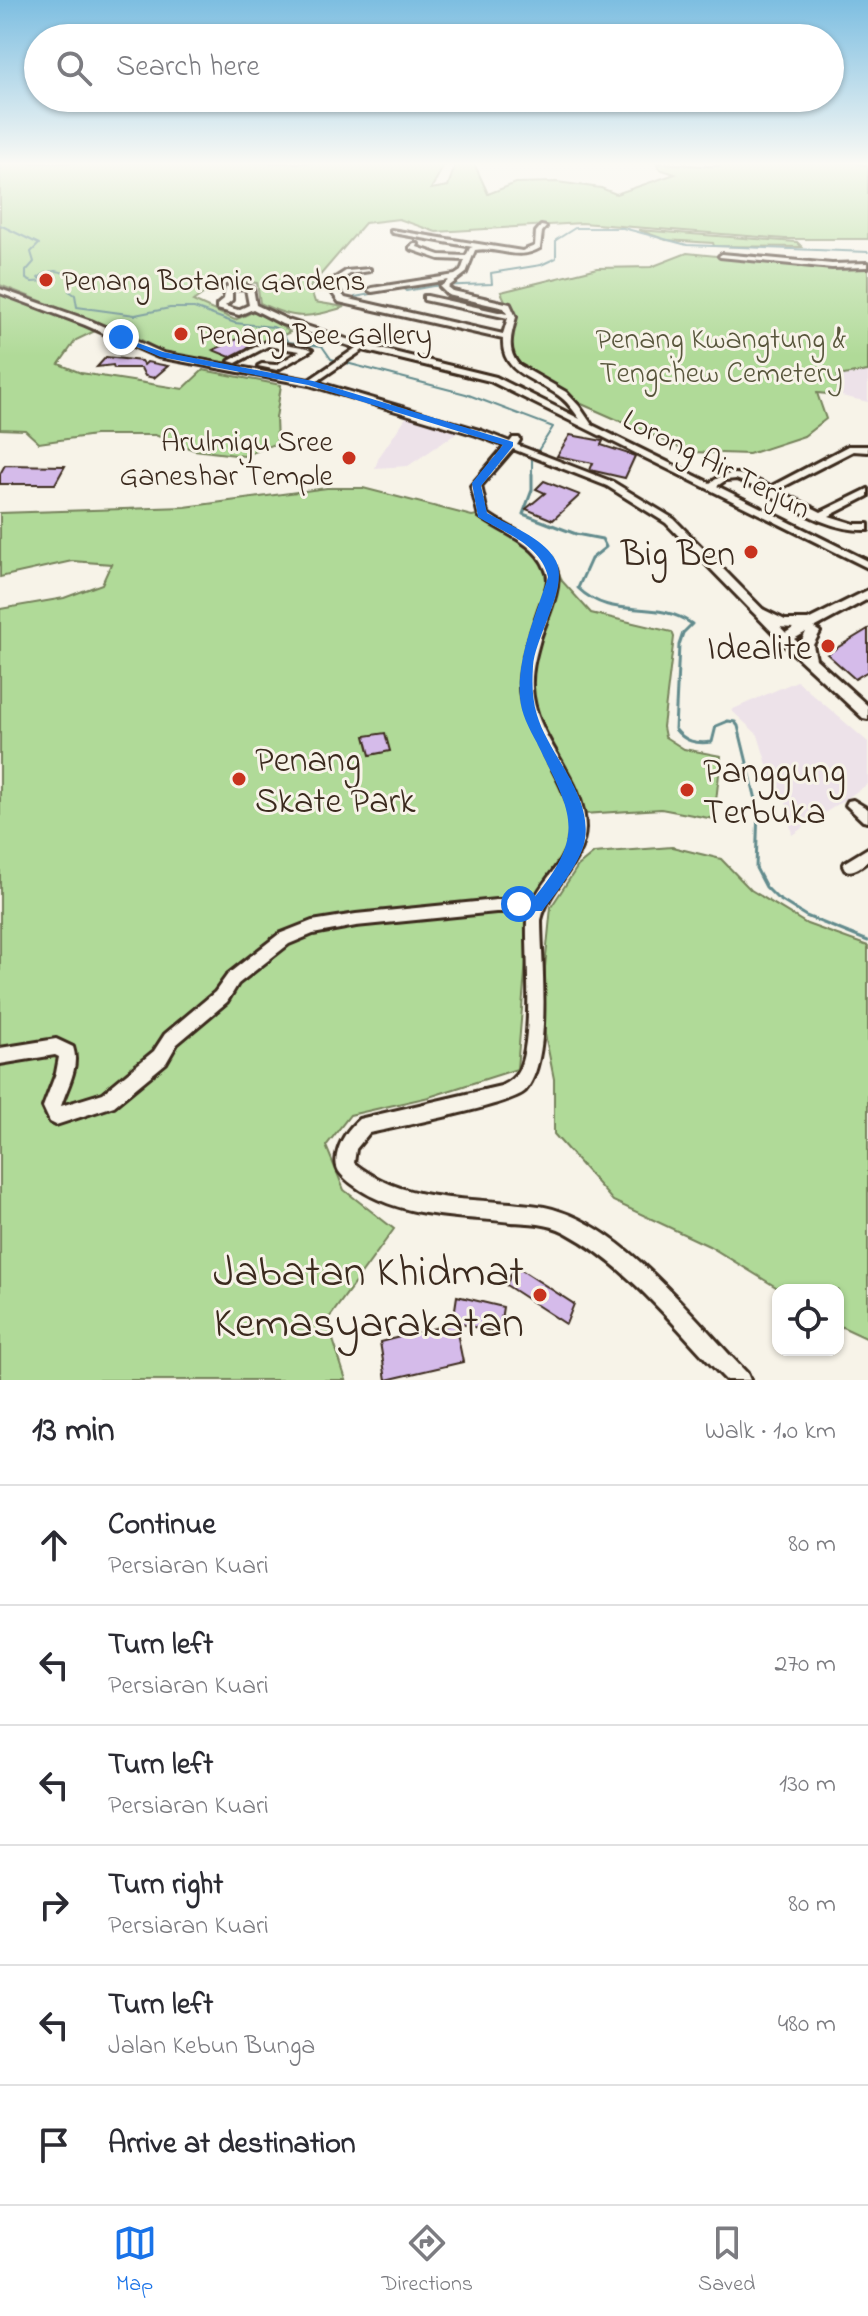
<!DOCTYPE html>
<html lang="en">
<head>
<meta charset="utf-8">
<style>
	:root { --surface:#fff; --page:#f7f7f7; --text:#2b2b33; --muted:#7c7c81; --line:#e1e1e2; --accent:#1a73e8 }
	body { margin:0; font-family:"Indie Flower",sans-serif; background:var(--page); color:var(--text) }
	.controls { position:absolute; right:24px; bottom:24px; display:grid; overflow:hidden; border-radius:16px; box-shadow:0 2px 6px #0004 }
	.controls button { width:72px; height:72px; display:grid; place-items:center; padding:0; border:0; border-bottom:2px solid var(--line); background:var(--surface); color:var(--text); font:40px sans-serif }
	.stop { position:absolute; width:24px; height:24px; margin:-18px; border:6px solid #1a73e8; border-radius:50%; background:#fff }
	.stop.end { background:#1a73e8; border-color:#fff; box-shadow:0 2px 8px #0008 }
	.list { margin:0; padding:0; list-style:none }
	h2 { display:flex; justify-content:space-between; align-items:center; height:104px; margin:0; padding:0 32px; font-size:34px }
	h2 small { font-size:26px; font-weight:400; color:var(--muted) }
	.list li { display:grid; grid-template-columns:52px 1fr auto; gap:24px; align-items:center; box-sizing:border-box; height:120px; padding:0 32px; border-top:2px solid var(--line) }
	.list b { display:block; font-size:30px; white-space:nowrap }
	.list p { margin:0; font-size:26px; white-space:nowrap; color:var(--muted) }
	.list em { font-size:26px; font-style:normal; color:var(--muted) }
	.icon { flex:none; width:44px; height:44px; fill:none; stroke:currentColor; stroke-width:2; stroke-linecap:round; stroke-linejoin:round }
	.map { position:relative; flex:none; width:868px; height:1380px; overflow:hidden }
	.search { position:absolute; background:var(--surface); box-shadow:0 2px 6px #0004; left:24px; right:24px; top:24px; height:88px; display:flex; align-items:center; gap:20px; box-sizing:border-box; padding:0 28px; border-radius:44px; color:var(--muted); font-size:30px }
	.sheet { height:824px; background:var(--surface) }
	nav { display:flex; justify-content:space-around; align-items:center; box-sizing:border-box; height:112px; border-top:2px solid var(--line); background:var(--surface); font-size:22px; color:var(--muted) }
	nav a { display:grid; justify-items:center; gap:4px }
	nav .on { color:var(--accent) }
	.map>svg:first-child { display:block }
	.built { fill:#ede2e9 }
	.green { fill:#b0da98; stroke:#76825b; stroke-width:2 }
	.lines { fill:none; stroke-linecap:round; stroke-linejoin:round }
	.stream-far1 { stroke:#628b8d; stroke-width:2 }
	.stream { stroke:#628b8d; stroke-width:3 }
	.building { fill:#d5bbea; stroke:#3b2a1e; stroke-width:2 }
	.minor-casing { stroke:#3b2a1e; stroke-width:6 }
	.major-casing { stroke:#3b2a1e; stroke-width:6 }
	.minor { fill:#f7f3e8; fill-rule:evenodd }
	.major { fill:#f7f3e8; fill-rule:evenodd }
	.route { fill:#1a73e8 }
	.poi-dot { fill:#c8321e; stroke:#f7f3e8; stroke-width:3 }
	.labels { text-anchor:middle; stroke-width:6; stroke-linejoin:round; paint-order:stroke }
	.far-poi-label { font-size:30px; fill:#3b2a1e; stroke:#f7f3e8; text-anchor:start }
	.far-park-label { font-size:30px; fill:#58563c; stroke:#f7f3e8 }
	.far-street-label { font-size:30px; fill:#3b2a1e; stroke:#f7f3e8 }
	.poi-label { font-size:36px; fill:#3b2a1e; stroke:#f7f3e8; text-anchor:end }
	.near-poi-label { font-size:44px; fill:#3b2a1e; stroke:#f7f3e8; text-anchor:end }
</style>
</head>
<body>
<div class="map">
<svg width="868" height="1380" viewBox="0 0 868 1380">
	<rect width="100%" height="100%" fill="#f7f3e8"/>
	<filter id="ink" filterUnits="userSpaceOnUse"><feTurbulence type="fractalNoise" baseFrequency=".0125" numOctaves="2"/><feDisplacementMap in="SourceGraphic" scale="16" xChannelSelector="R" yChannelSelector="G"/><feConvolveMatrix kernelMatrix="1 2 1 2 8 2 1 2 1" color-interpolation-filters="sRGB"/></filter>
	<g filter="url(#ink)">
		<g class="built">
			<path d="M868,371v31l-31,-7v-19z"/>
			<path d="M407,416l53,15 -52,35 -33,2 4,-11z"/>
			<path d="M797,681l71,61v42l-76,51 -6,-33 -17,-31 -11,-36 -27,-25z"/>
		</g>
		<g class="green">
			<path d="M0,163h445l-14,26 17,-3 8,-23h18l14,31 28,-11 41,-1 44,6 15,6 59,-20 -16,-5 -3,-6c22,0 42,4 63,3l2,-3h136l11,3v73h-83l-203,-16 -146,9 -37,-13 -34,4 -55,64 5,15 30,5c-37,11 -49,14 -85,-4l-3,-20 -34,-3 -30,21 42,19 22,-10 33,22 -66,31 -62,-11 -19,-11 -143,-56z"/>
			<path d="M639,230l158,12 5,5 -88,-1 -1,-3 -47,-3z"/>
			<path d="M687,253l147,15h34v103l-31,5v19l-20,-2 9,26 -22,17 -55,18 -59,-2 -113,-50 -56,-32 -15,-12 -2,-19 9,-21 -12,-26 97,-24 53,-1z"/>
			<path d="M0,293l97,37 -21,10 -17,24 22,9 102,16 20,-19 78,15 -5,33 1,25 -33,13 -50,-6 -39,-15h-60l-56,8 -14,-13 -25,-1z"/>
			<path d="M327,488h36l109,28 16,-3 56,31 9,12 9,25 29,32 81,19 2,5 -11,90 2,10 19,12 37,7 -7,63 -53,-10 -93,6 1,18 -5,19 -34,59 -13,158 -88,28 -79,18 -24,31 18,44 50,39 -67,92 19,59h-346v-771l64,-11 38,-14 9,-20 -39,-3 -72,16v-64l185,-6z"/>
			<path d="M672,847l49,12 30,31 56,34 61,22v393l-30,-14v-35h-57l-72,-44 -96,-45 -59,-67v-55l-10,-50 1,-62 6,-60 27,-41 16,-13z"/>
		</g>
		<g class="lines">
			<g class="stream-far1">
				<path d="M0,225l39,19 -8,8 3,10 -8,9v8l6,3 15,-1 -9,-3c13,-10 23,-9 35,1l-4,12 6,4 2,12 58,8 35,-7h24l41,15 38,4 8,4 7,11 34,4 9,13 135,35 87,33 -21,33v16"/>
				<path d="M355,297l48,-9 3,3 27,-5 59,-2 -1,-11 50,-8 15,-7v-18l19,-12h48l64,17 181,7"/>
			</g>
			<path class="stream" d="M532,474v16l-9,24 53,20 26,5 4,8 -15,12 -13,29c35,34 76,9 114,36l-9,9 -4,12 -4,84c10,13 21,15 37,13l4,-16 12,-5 7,1 3,4 20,82 -2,60 10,19 11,11 29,18 62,25"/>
		</g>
		<g class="building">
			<path d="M244,336l15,6 -29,15 -17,-7z"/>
			<path d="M106,357l35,4 3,4 3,-3 21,4 -14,12 -9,-2 -4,-8h-27l-1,-3 -16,2z"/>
			<path d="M570,435l33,6 -2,4 34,11 -10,22 -35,-8 3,-7 -36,-7z"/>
			<path d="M5,465l60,1 -10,18h-55v-10z"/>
			<path d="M544,481l36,14 -27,25 -27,-11 19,-16 -9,-4z"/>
			<path d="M868,629v42l-13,8 -28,-25z"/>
			<path d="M385,733l5,18 -20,4 -5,-19z"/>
			<path d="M515,1266l59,38 -8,20 -60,-39z"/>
			<path d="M457,1296l46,11 -4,26 -46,-11z"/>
			<path d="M455,1323l8,39 -77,18 -6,-38z"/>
		</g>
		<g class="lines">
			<defs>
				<g id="minor">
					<path d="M541,226l5,1 -4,5 -2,16c-24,14 -41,-2 -65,2l-9,23 -18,14 5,4 57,13 6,13c-5,18 -10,33 3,48l47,27 13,14 13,19 118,58c23,-17 37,-7 60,4l78,-41h20v6l-15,-1 -76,39 44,22 47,-23v7l-39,20 26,8h13v6c-48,2 -89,-35 -132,-51l-10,1 -9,6 151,75v7l-378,-187 -127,-31 -47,32 166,49 28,11 3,-4h6l1,2 -3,5 96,37 61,37 117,119 -2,3h-8l-115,-118 -59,-37 -94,-37 -32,37 6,27c23,18 58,26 69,56 7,18 -10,51 -16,70 -4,15 -9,31 -8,48 2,52 53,90 53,141 -1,36 -36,58 -44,92 0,41 12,140 -16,171 -14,14 -129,36 -156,42l-13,16 -2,14c47,37 100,35 157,40 16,2 32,2 48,8 71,23 136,109 188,162l3,7h-24c-51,-52 -96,-113 -161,-148 -17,-9 -36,-9 -54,-10 -52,-6 -115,-4 -159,-38 -11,-9 -18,-14 -15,-29 3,-15 11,-26 22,-36l142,-33c9,-4 14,-8 18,-16 15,-33 7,-112 8,-150l1,-8h-32l-140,14 -43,8 -24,10 -51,40 -11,18 -50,42 -11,19 -52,43 -58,19 -6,-3 -7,-15 13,-34 3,-16 -4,-2 -55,9v-16l56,-9 17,8c7,20 -6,40 -12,59l42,-13 51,-42 11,-17 50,-42 13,-18 51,-40 33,-13 44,-7 140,-14h38c9,-20 29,-36 35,-58 15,-55 -52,-104 -49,-162 2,-24 11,-47 19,-71 3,-9 8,-19 9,-29 0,-5 -1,-8 -3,-12 -10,-26 -45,-36 -66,-52l-8,-30 34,-40 -29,-11 -167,-50 -151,-28 -73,-32 -85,-32v-4l91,32 72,32 146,27 47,-32 -74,-24 -29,-15 -14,6 -22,-6v-4l7,-6 2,-12 17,-3 10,4 3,17 32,15 77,25 131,32 84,42c-7,-9 -13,-18 -22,-24 -23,-17 -57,-21 -55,-56l-164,-37 -13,-18 20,-13 24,-2v2l-20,3 -16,10 11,14 158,36 5,-16 -84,-18v-4h3l80,18 -3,-6 -56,-13 -8,-8 9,-7 -77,12 -4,-2 4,-2 83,-13 6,-4 4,-11 -26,-1 -29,-10v-2l4,-3h4l-1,3 23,8 26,1 4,-8 3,-1 -80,-14 -2,-1v-2l131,21 13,-5 1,-14zM243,288l3,1 3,16 -11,5 -13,-4 7,-6v-10z"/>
					<path d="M722,254l110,10 36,-1v4l-36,1 -112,-11 -1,-1z"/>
					<path d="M267,341l41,7 4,2 -35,20 -19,-4 4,-2 14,1 24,-14 -32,-5 -32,17 -7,-2z"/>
					<path d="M853,800l15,9v13l-5,-1 -17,-16 2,-4z"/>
					<path d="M868,848v13c-7,5 -14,12 -23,9l-2,-4 2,-4z"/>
				</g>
				<path id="major" d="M868,590v9l-54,29 6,4 -7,13 3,14 52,47v13l-5,-1 -83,-77 -2,-3 15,-10 -15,-1 -26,-16 6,-4 27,13h23zM806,632l-6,12 -6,-5z"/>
			</defs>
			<use href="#minor" class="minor-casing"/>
			<use href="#major" class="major-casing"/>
			<use href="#minor" class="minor"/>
			<use href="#major" class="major"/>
		</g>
	</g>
	<linearGradient id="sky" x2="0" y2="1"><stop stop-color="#7dbee1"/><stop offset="0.46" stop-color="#fbfaf5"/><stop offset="1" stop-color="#fbfaf5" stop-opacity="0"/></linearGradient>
	<rect width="868" height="356" fill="url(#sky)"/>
	<path class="route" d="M118,336l45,16 150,29 200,61v4l-32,40 6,27c21,12 57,25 69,48 13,26 -21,76 -23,105 -1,17 -1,33 4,49 12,41 58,82 47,129 -5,20 -29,51 -42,67h-23l-8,-7 8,-6 14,1c55,-66 38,-86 4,-156 -8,-15 -16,-29 -17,-46 -3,-41 16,-82 28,-120 -7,-32 -43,-44 -70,-60l-6,-34 31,-38 -195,-60 -147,-28 -43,-18z"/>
	<g class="poi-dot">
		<circle cx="46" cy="280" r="8"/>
		<circle cx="181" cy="334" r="8"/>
		<circle cx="349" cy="458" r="8"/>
		<circle cx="751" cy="552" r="8"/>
		<circle cx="828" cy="646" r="8"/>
		<circle cx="239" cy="779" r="8"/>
		<circle cx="687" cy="790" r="8"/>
		<circle cx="540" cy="1295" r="8"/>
	</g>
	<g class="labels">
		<g class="far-poi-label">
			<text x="62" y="290">Penang Botanic Gardens</text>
			<text x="197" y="344">Penang Bee Gallery</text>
			<text x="333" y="451" text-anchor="end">Arulmigu Sree<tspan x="333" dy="34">Ganeshar Temple</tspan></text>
		</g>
		<g class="far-park-label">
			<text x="721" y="348">Penang Kwangtung &amp;<tspan x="721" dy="34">Tengchew Cemetery</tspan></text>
		</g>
		<g class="far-street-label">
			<text transform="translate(717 463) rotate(27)" y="10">Lorong Air Terjun</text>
		</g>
		<g class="poi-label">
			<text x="735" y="565">Big Ben</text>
			<text x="812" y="659">Idealite</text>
			<text x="255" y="771" text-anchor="start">Penang<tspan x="255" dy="41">Skate Park</tspan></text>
			<text x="703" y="782" text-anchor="start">Panggung<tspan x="703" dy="41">Terbuka</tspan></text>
		</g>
		<g class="near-poi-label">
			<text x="524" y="1285">Jabatan Khidmat<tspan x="524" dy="51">Kemasyarakatan</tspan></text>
		</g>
	</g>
</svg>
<div class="controls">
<button><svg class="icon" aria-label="locate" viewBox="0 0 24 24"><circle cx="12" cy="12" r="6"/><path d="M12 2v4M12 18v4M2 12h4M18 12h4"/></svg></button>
</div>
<div class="stop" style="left:519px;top:904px"></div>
<div class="stop end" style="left:121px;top:337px"></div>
<div class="search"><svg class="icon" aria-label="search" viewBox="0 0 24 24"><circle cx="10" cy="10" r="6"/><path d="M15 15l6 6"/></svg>Search here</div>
</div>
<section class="sheet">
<h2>13 min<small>Walk · 1.0 km</small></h2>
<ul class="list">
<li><svg class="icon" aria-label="ahead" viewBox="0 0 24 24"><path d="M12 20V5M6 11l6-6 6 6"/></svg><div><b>Continue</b><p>Persiaran Kuari</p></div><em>80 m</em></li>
<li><svg class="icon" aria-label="left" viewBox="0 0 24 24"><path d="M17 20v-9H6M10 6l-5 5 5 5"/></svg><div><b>Turn left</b><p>Persiaran Kuari</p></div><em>270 m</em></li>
<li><svg class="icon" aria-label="left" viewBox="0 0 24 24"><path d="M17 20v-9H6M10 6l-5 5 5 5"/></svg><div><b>Turn left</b><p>Persiaran Kuari</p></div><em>130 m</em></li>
<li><svg class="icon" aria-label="right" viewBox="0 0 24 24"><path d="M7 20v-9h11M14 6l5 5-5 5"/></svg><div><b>Turn right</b><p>Persiaran Kuari</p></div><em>80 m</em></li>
<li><svg class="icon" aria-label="left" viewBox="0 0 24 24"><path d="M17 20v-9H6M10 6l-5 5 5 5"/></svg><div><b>Turn left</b><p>Jalan Kebun Bunga</p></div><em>480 m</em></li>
<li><svg class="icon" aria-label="arrive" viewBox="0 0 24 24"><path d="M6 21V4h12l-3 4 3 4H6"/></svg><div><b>Arrive at destination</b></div></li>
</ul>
</section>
<nav>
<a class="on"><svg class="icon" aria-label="map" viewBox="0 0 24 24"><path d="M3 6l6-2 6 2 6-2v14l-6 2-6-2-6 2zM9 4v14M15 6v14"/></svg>Map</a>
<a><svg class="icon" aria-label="directions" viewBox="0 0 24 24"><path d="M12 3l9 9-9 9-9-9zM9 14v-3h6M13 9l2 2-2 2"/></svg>Directions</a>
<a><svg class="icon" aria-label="saved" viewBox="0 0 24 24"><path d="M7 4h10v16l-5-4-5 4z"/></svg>Saved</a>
</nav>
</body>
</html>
